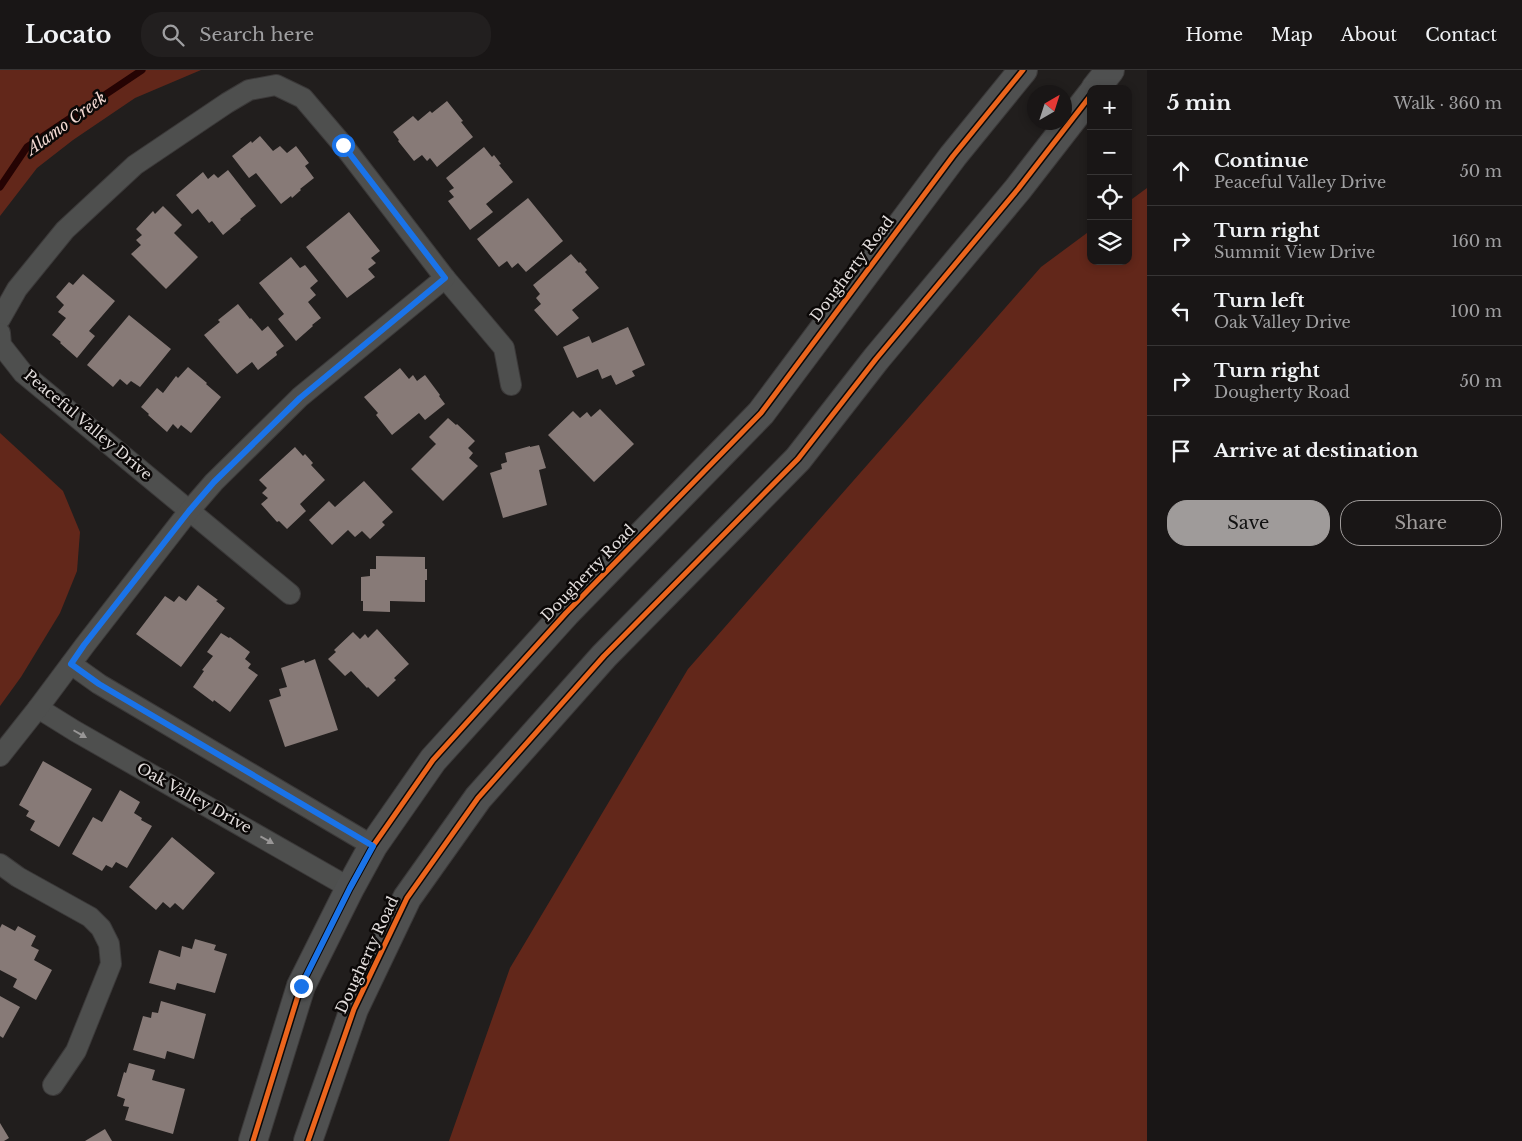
<!DOCTYPE html>
<html lang="en">
<head>
<meta charset="utf-8">
<style>
	:root { --surface:#191616; --page:#221f1f; --text:#f1f3f6; --muted:#9f9fa1; --line:#373535; --accent:#9f9b9a }
	body { margin:0; font-family:"Libre Baskerville",serif; background:var(--page); color:var(--text) }
	.controls { position:absolute; right:15px; top:15px; display:grid; overflow:hidden; border-radius:10px; box-shadow:0 2px 8px #0003 }
	.controls button { width:45px; height:45px; display:grid; place-items:center; padding:0; border:0; border-bottom:1px solid var(--line); background:var(--surface); color:var(--text); font:25px sans-serif }
	.compass { position:absolute; left:1027px; top:15px; width:45px; height:45px; border-radius:50%; background:var(--surface); box-shadow:0 2px 8px #0003; rotate:39deg }
	.stop { position:absolute; width:15px; height:15px; margin:-11px; border:4px solid #1a73e8; border-radius:50%; background:#fff }
	.stop.end { background:#1a73e8; border-color:#fff; box-shadow:0 1px 5px #0008 }
	.list { margin:0; padding:0; list-style:none }
	h2 { display:flex; justify-content:space-between; align-items:center; height:65px; margin:0; padding:0 20px; font-size:21px }
	h2 small { font-size:16px; font-weight:400; color:var(--muted) }
	.list li { display:grid; grid-template-columns:32px 1fr auto; gap:15px; align-items:center; box-sizing:border-box; height:70px; padding:0 20px; border-top:1px solid var(--line) }
	.list b { display:block; font-size:19px; white-space:nowrap }
	.list p { margin:0; font-size:16px; white-space:nowrap; color:var(--muted) }
	.list em { font-size:16px; font-style:normal; color:var(--muted) }
	.actions { display:flex; gap:10px; padding:15px 20px }
	.actions a { flex:1; padding:11px 0; border:1px solid var(--accent); border-radius:20px; text-align:center; font-size:18px; color:var(--accent) }
	.actions .main { background:var(--accent); color:#111 }
	.icon { flex:none; width:28px; height:28px; fill:none; stroke:currentColor; stroke-width:2; stroke-linecap:round; stroke-linejoin:round }
	.map { position:relative; flex:none; width:1147px; height:1071px; overflow:hidden }
	header { display:flex; align-items:center; gap:30px; box-sizing:border-box; height:70px; padding:0 25px; background:var(--surface); border-bottom:1px solid var(--line) }
	header strong { font-size:24px }
	nav { display:flex; gap:28px; margin-inline-start:auto; font-size:18px }
	.search { width:350px; height:45px; background:var(--page); display:flex; align-items:center; gap:12px; box-sizing:border-box; padding:0 18px; border-radius:20px; color:var(--muted); font-size:19px }
	main { display:flex }
	aside { flex:1; background:var(--surface) }
	.map>svg:first-child { display:block }
	.green { fill:#62271a }
	.lines { fill:none; stroke-linecap:round; stroke-linejoin:round }
	.stream { stroke:#250303; stroke-width:7 }
	.building { fill:#877a77 }
	.street-casing { stroke:#3b3939; stroke-width:22 }
	.secondary-casing { stroke:#3b3939; stroke-width:30 }
	.street { stroke:#4e4f4e; stroke-width:20 }
	.secondary { stroke:#4f5050; stroke-width:28 }
	.cycleway-casing { stroke:#0b0807; stroke-width:8 }
	.cycleway { stroke:#eb651d; stroke-width:5 }
	.oneway { fill:#989696 }
	.route { stroke:#1a73e8; stroke-width:6 }
	.labels { text-anchor:middle; stroke-width:5; stroke-linejoin:round; paint-order:stroke }
	.street-label { font-size:15px; fill:#e3dedd; stroke:#0b0807 }
	.water-label { font-size:16px; font-style:italic; fill:#f3d9d3; stroke:#0b0807 }
</style>
</head>
<body>
<header>
<strong>Locato</strong>
<div class="search"><svg class="icon" aria-label="search" viewBox="0 0 24 24"><circle cx="10" cy="10" r="6"/><path d="M15 15l6 6"/></svg>Search here</div>
<nav><a>Home</a><a>Map</a><a>About</a><a>Contact</a></nav>
</header>
<main>
<div class="map">
<svg width="1147" height="1071" viewBox="0 0 1147 1071">
	<rect width="100%" height="100%" fill="#211e1d"/>
	<g class="green">
		<path d="M0,0h201l-66,28 -62,42 -36,28 -37,48z"/>
		<path d="M1147,118v953h-698l61,-173 178,-299 353,-402 50,-37v31h37v-59z"/>
		<path d="M0,363l63,58 17,41 -3,39 -17,42 -39,64 -21,29z"/>
	</g>
	<g class="lines">
		<path class="stream" d="M0,117l27,-40 115,-77"/>
	</g>
	<g class="building">
		<path d="M447,31l16,20 -2,1 12,15 -36,30 -7,-9 -3,3 -5,-6 -8,6 -16,-20 1,-1 -6,-8 20,-16 5,5 12,-10 2,2z"/>
		<path d="M260,66l13,15 7,-5 7,7 9,-7 13,17 -4,3 9,12 -14,11 1,1 -9,8 -1,-2 -10,8 -25,-31 -7,5 -17,-22 19,-15 1,2z"/>
		<path d="M484,77l8,10 2,-2 7,9 -2,1 14,17 -27,22 7,8 -23,18 -22,-29 6,-4 -5,-6 5,-3 -8,-10z"/>
		<path d="M228,100l28,36 -16,13 1,1 -18,15 -11,-14 -3,2 -11,-14 -6,5 -16,-19 27,-23 5,7 6,-5 4,4z"/>
		<path d="M528,128l35,43 -37,31 -8,-9 -6,5 -5,-7 -8,6 -22,-28z"/>
		<path d="M163,136l19,19 -8,8 24,24 -32,32 -35,-35 10,-9 -5,-5 6,-5 -6,-6 17,-18 2,3z"/>
		<path d="M349,142l31,39 -9,7 5,5 -8,6 7,8 -28,21 -41,-51z"/>
		<path d="M571,184l8,9 1,-1 7,8 -2,2 14,16 -27,22 7,8 -22,18 -23,-26 7,-6 -5,-6 4,-4 -7,-9z"/>
		<path d="M291,187l9,11 5,-3 13,16 -8,7 6,7 -8,7 13,16 -9,7 1,1 -17,15 -18,-22 6,-5 -25,-31z"/>
		<path d="M83,204l32,27 -26,30 6,5 -18,22 -17,-15 1,-1 -9,-7 14,-17 -8,-6 6,-7 -8,-8 13,-15 4,3z"/>
		<path d="M238,234l12,15 1,-1 11,13 6,-5 16,20 -8,6 1,3 -19,15 -6,-8 -15,12 -33,-39 16,-13 -2,-2z"/>
		<path d="M129,245l42,34 -31,38 -9,-6 -4,4 -7,-6 -7,8 -26,-22z"/>
		<path d="M628,257l17,38 -13,6 3,5 -19,9 -5,-10 -9,4 -4,-10 -21,9 -14,-31 26,-11 3,7z"/>
		<path d="M188,297l19,16 -1,1 15,13 -30,36 -10,-8 -3,4 -5,-5 -6,8 -19,-17 1,-1 -8,-7 16,-19 6,5 13,-17 2,2z"/>
		<path d="M400,298l9,11 4,-4 4,6 8,-6 15,20 -1,1 6,8 -20,16 -6,-7 -27,22 -16,-20 2,-2 -14,-16z"/>
		<path d="M600,339l34,35 -40,38 -46,-47 25,-24 7,7 7,-6 4,5z"/>
		<path d="M448,348l8,7 1,-1 18,17 -7,7 5,5 -4,5 9,8 -35,35 -32,-32 25,-25 -7,-7z"/>
		<path d="M539,375l7,23 -7,2 8,35 -44,13 -13,-45 12,-4 -1,-5 6,-2 -2,-9 25,-7v1z"/>
		<path d="M295,377l8,9 2,-2 8,9 -2,2 14,15 -25,24 6,7 -19,18 -8,-8 -2,1 -16,-18 7,-6 -6,-5 5,-5 -8,-8z"/>
		<path d="M364,411l29,31 -11,10 3,3 -15,14 -8,-8 -7,6 -7,-7 -16,15 -23,-25 20,-19 6,6z"/>
		<path d="M376,486l49,1v12h2v11h-2v22l-35,-1v11l-27,-1v-10h-2v-24l9,-1v-7h6z"/>
		<path d="M198,515l20,15 -2,1 9,7 -44,59 -45,-33 29,-38 9,6 5,-6 7,5z"/>
		<path d="M377,559l32,35 -15,14 2,2 -18,17 -10,-10 -1,1 -16,-17 -6,5 -17,-17 8,-7 -2,-2 19,-18 7,7 5,-5 3,4z"/>
		<path d="M221,563l8,5 1,-1 20,15 -5,7 6,5 -3,4 10,7 -28,37 -16,-12 -1,2 -20,-15 11,-16 -2,-1 11,-14 -6,-4z"/>
		<path d="M315,589l23,71 -53,17 -16,-47 12,-4 -2,-7 8,-2 -6,-19 23,-8 1,3z"/>
		<path d="M43,691l49,28 -33,58 -29,-17 5,-9 -9,-5 3,-5 -10,-6z"/>
		<path d="M120,720l20,12 -6,11 8,5 -1,2 11,6 -25,42 -11,-6 -4,6 -6,-3 -4,6 -30,-17 21,-37 9,5z"/>
		<path d="M172,767l43,36 -32,37 -8,-7 -5,5 -7,-6 -7,8 -27,-23z"/>
		<path d="M2,854l13,7 3,-5 18,10 -5,10 8,4 -5,10 18,10 -16,30 -23,-13 4,-8 -17,-9v-42z"/>
		<path d="M195,869l21,6 -2,5 13,4 -12,39 -38,-10 -2,7 -26,-7 10,-33 21,7 2,-11 10,3z"/>
		<path d="M0,926l20,11 -17,31 -3,-2z"/>
		<path d="M161,931l45,13 -12,45 -27,-8 -2,8 -32,-9 10,-34 8,2 1,-6 6,1z"/>
		<path d="M129,993l26,7 -3,10 33,9 -12,45 -48,-14 4,-13 -6,-1 2,-7 -8,-3 7,-24 2,1z"/>
		<path d="M0,1053l9,15 -5,3h-4z"/>
		<path d="M105,1059l7,12h-27z"/>
	</g>
	<g class="lines">
		<defs>
			<g id="street">
				<path d="M0,249l17,-30 48,-59 70,-65 92,-62 22,-13 27,-5 27,13 40,47 102,133 59,70 7,37"/>
				<path d="M0,263l1,12 22,28 267,221"/>
				<path d="M71,594l28,20 274,162"/>
				<path d="M38,638l37,23 275,157"/>
				<path d="M0,686l38,-48 47,-63 104,-134 25,-29 86,-85 145,-119"/>
				<path d="M0,794l18,13 72,40 11,11 8,16 2,20 -35,87 -23,34"/>
			</g>
			<g id="secondary">
				<path d="M1095,19l15,-19"/>
				<path d="M253,1071l48,-155 49,-98 23,-42 60,-86 133,-147 195,-200 192,-257 70,-86"/>
				<path d="M308,1071l46,-132 53,-111 71,-100 126,-142 194,-197 78,-100 142,-170 73,-94"/>
			</g>
		</defs>
		<use href="#street" class="street-casing"/>
		<use href="#secondary" class="secondary-casing"/>
		<use href="#street" class="street"/>
		<use href="#secondary" class="secondary"/>
		<defs>
			<g id="cycleway">
				<path d="M253,1071l48,-155 49,-98 23,-42 60,-86 133,-147 195,-200 192,-257 70,-86"/>
				<path d="M308,1071l46,-132 53,-111 71,-100 126,-142 194,-197 78,-100 142,-170 73,-94"/>
			</g>
		</defs>
		<use href="#cycleway" class="cycleway-casing"/>
		<use href="#cycleway" class="cycleway"/>
	</g>
	<defs><path id="oneway-solid" d="M-6-.8H1V-3.2L6.5 0L1 3.2V.8H-6Z" transform="scale(1.25)"/></defs>
	<g class="oneway">
		<use href="#oneway-solid" transform="translate(80 664) rotate(30)"/>
		<use href="#oneway-solid" transform="translate(267 770) rotate(29)"/>
	</g>
	<g class="lines">
		<path class="route" d="M301,916l49,-98 23,-42 -274,-162 -28,-20 13,-19 105,-134 25,-29 86,-84 145,-120 -102,-133"/>
	</g>
	<g class="labels">
		<g class="street-label">
			<text transform="translate(852 199) rotate(-53)" y="5">Dougherty Road</text>
			<text transform="translate(88 355) rotate(40)" y="5">Peaceful Valley Drive</text>
			<text transform="translate(588 503) rotate(-46)" y="5">Dougherty Road</text>
			<text transform="translate(194 728) rotate(29)" y="5">Oak Valley Drive</text>
			<text transform="translate(367 885) rotate(-65)" y="5">Dougherty Road</text>
		</g>
		<g class="water-label">
			<text transform="translate(66 53) rotate(-36)" y="6">Alamo Creek</text>
		</g>
	</g>
</svg>
<div class="controls">
<button>+</button>
<button>−</button>
<button><svg class="icon" aria-label="locate" viewBox="0 0 24 24"><circle cx="12" cy="12" r="6"/><path d="M12 2v4M12 18v4M2 12h4M18 12h4"/></svg></button>
<button><svg class="icon" aria-label="layers" viewBox="0 0 24 24"><path d="M12 4l9 5-9 5-9-5zM3 14l9 5 9-5"/></svg></button>
</div>
<svg class="compass" viewBox="-18 -18 36 36"><path d="M0-13l5 13h-10z" fill="#e53935"/><path d="M0 13l5-13h-10z" fill="#9f9fa1"/></svg>
<div class="stop" style="left:343px;top:75px"></div>
<div class="stop end" style="left:301px;top:916px"></div>
</div>
<aside>
<h2>5 min<small>Walk · 360 m</small></h2>
<ul class="list">
<li><svg class="icon" aria-label="ahead" viewBox="0 0 24 24"><path d="M12 20V5M6 11l6-6 6 6"/></svg><div><b>Continue</b><p>Peaceful Valley Drive</p></div><em>50 m</em></li>
<li><svg class="icon" aria-label="right" viewBox="0 0 24 24"><path d="M7 20v-9h11M14 6l5 5-5 5"/></svg><div><b>Turn right</b><p>Summit View Drive</p></div><em>160 m</em></li>
<li><svg class="icon" aria-label="left" viewBox="0 0 24 24"><path d="M17 20v-9H6M10 6l-5 5 5 5"/></svg><div><b>Turn left</b><p>Oak Valley Drive</p></div><em>100 m</em></li>
<li><svg class="icon" aria-label="right" viewBox="0 0 24 24"><path d="M7 20v-9h11M14 6l5 5-5 5"/></svg><div><b>Turn right</b><p>Dougherty Road</p></div><em>50 m</em></li>
<li><svg class="icon" aria-label="arrive" viewBox="0 0 24 24"><path d="M6 21V4h12l-3 4 3 4H6"/></svg><div><b>Arrive at destination</b></div></li>
</ul>
<div class="actions"><a class="main">Save</a><a>Share</a></div>
</aside>
</main>
</body>
</html>
